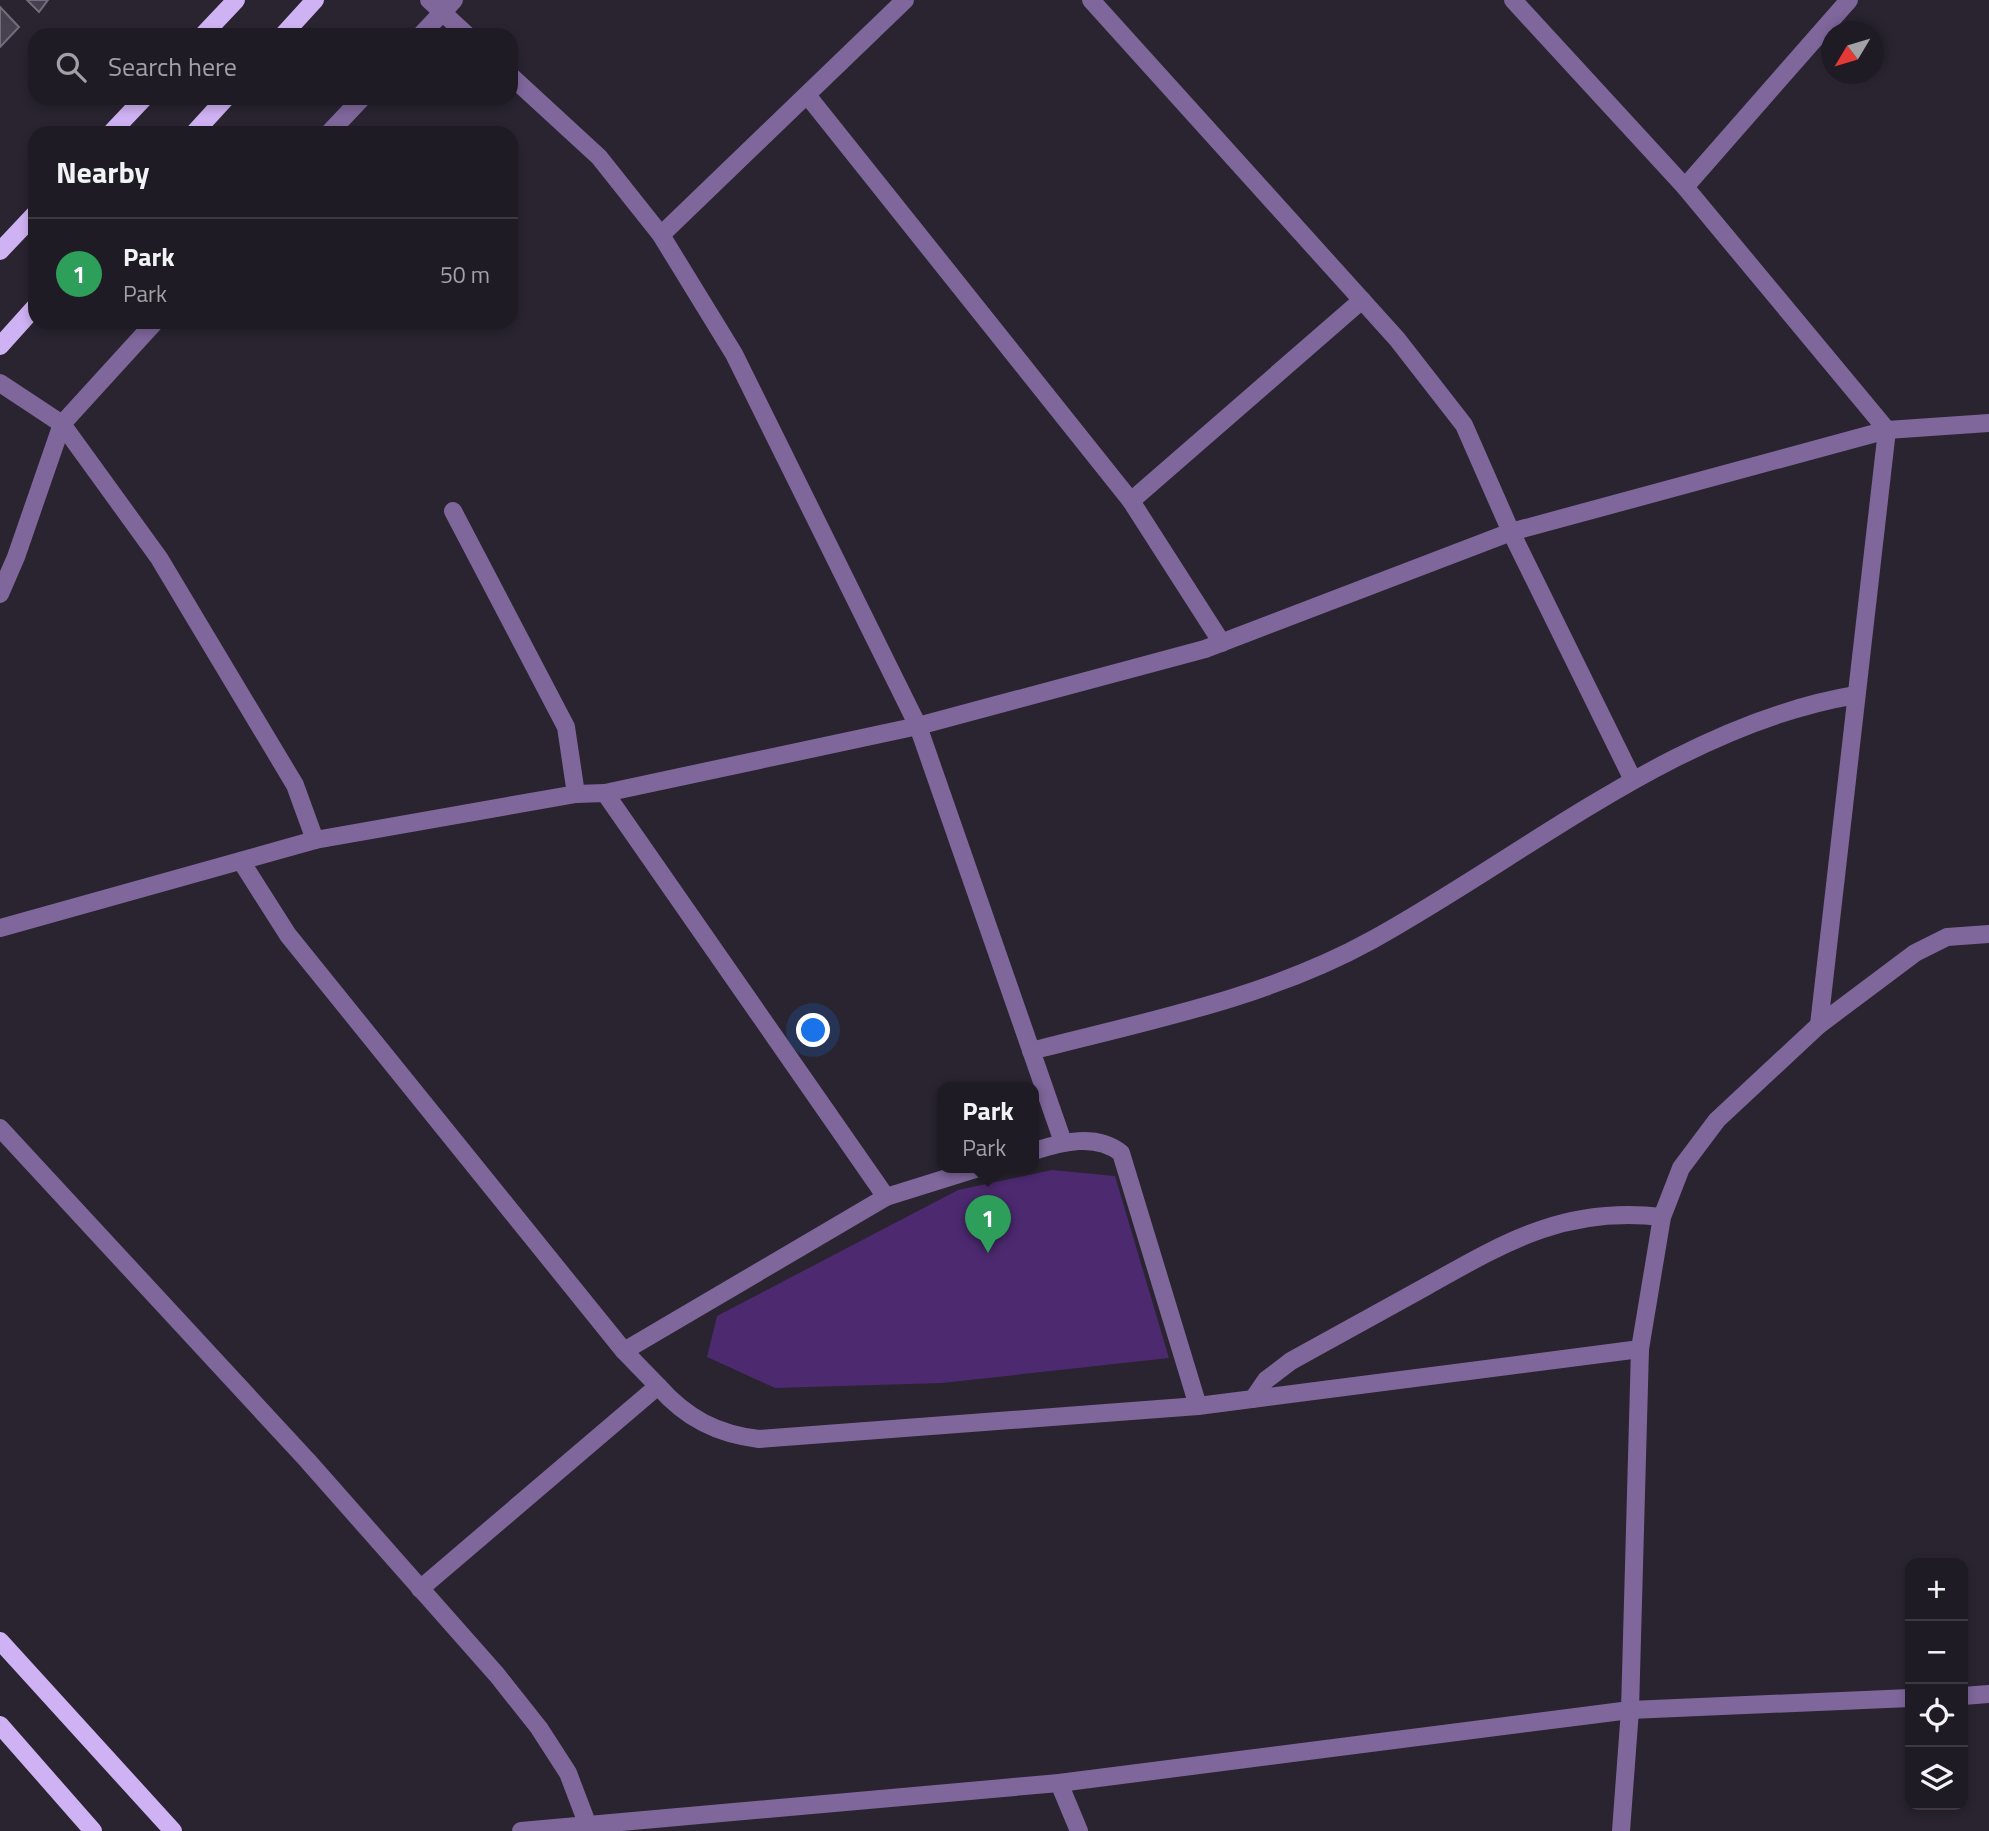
<!DOCTYPE html>
<html lang="en">
<head>
<meta charset="utf-8">
<style>
	:root { --surface:#1f1b24; --page:#2c2831; --text:#f1f3f6; --muted:#a1a1a6; --line:#3c3941; --accent:#d5b535 }
	body { margin:0; font-family:"Titillium Web",sans-serif; background:var(--page); color:var(--text) }
	.controls { position:absolute; right:21px; bottom:21px; display:grid; overflow:hidden; border-radius:14px; box-shadow:0 4px 10px #0003 }
	.controls button { width:63px; height:63px; display:grid; place-items:center; padding:0; border:0; border-bottom:2px solid var(--line); background:var(--surface); color:var(--text); font:35px sans-serif }
	.compass { position:absolute; left:1821px; top:21px; width:63px; height:63px; border-radius:50%; background:var(--surface); box-shadow:0 4px 10px #0003; rotate:232deg }
	.you { position:absolute; left:814px; top:1031px; width:24px; height:24px; margin:-18px; border:5px solid #fff; border-radius:50%; background:#1a73e8; box-shadow:0 0 0 10px #1a73e833 }
	.badge { display:grid; place-items:center; width:46px; height:46px; border-radius:50%; background:var(--accent); color:#fff; font-size:23px; font-weight:700 }
	.pin { position:absolute; translate:-50% -58px; filter:drop-shadow(0 2px 4px #0008) }
	.pin::after { content:''; position:absolute; top:37px; width:24px; height:21px; background:inherit; clip-path:polygon(0 0,100% 0,50% 100%) }
	.popup { position:absolute; left:937px; top:1082px; width:102px; height:91px; box-sizing:border-box; display:grid; place-content:center; border-radius:14px; background:var(--surface); filter:drop-shadow(0 2px 5px #0005); font-size:23px; white-space:nowrap; color:var(--muted) }
	.popup b { font-size:26px; color:var(--text) }
	.popup::after { content:''; position:absolute; left:50%; top:100%; margin-left:-14px; border:14px solid transparent; border-top-color:var(--surface) }
	.list { margin:0; padding:0; list-style:none }
	h2 { display:flex; justify-content:space-between; align-items:center; height:91px; margin:0; padding:0 28px; font-size:30px }
	h2 small { font-size:23px; font-weight:400; color:var(--muted) }
	.list li { display:grid; grid-template-columns:46px 1fr auto; gap:21px; align-items:center; box-sizing:border-box; height:112px; padding:0 28px; border-top:2px solid var(--line) }
	.list b { display:block; font-size:26px; white-space:nowrap }
	.list p { margin:0; font-size:23px; white-space:nowrap; color:var(--muted) }
	.list em { font-size:23px; font-style:normal; color:var(--muted) }
	.icon { flex:none; width:38px; height:38px; fill:none; stroke:currentColor; stroke-width:2; stroke-linecap:round; stroke-linejoin:round }
	.map { position:relative; flex:none; width:1989px; height:1831px; overflow:hidden }
	.search { position:absolute; background:var(--surface); box-shadow:0 4px 10px #0003; left:28px; top:28px; width:490px; height:77px; display:flex; align-items:center; gap:18px; box-sizing:border-box; padding:0 24px; border-radius:21px; color:var(--muted); font-size:26px }
	.panel { position:absolute; background:var(--surface); box-shadow:0 4px 10px #0003; left:28px; top:126px; width:490px; height:203px; border-radius:21px }
	.map>svg:first-child { display:block }
	.green { fill:#4d2970 }
	.building { fill:#47414f; stroke:#726c7b; stroke-width:2 }
	.lines { fill:none; stroke-linecap:round; stroke-linejoin:round }
	.minor { stroke:#7f679c; stroke-width:18 }
	.major { stroke:#cfb2f3; stroke-width:18 }
</style>
</head>
<body>
<div class="map">
<svg width="1989" height="1831" viewBox="0 0 1989 1831">
	<rect width="100%" height="100%" fill="#292430"/>
	<path class="green" d="M1052,1170l63,6 54,182 -227,25 -167,5 -68,-31 10,-41 241,-126z"/>
	<g class="building">
		<path d="M27,0h21l-9,12z"/>
		<path d="M0,7l19,20 -19,20z"/>
	</g>
	<g class="lines">
		<g class="minor">
			<path d="M429,0l38,35"/>
			<path d="M1091,0l306,339 67,86 47,107 122,248"/>
			<path d="M1513,0l172,187 202,243 -68,595"/>
			<path d="M421,35l33,-35"/>
			<path d="M511,76l88,81 62,78 73,119 184,372 145,416"/>
			<path d="M807,95l324,406 91,142"/>
			<path d="M329,133l33,-35"/>
			<path d="M1685,187l164,-187"/>
			<path d="M661,235l244,-235"/>
			<path d="M0,383l62,41 97,134 136,227 20,55"/>
			<path d="M1131,501l231,-201"/>
			<path d="M453,511l113,216 10,67"/>
			<path d="M0,594l16,-37 46,-133 93,-102"/>
			<path d="M605,793l313,-67 287,-77 306,-117 376,-102 102,-7"/>
			<path d="M241,861l47,74 336,416 34,35 -238,203"/>
			<path d="M0,928l315,-88 261,-46 29,-1 281,404 -262,154"/>
			<path d="M1031,1051c116,-30 236,-53 341,-111 154,-85 308,-216 484,-245"/>
			<path d="M0,1128l307,332 190,215 42,53 29,45 19,50"/>
			<path d="M1034,1151c28,-9 62,-18 87,2l77,253"/>
			<path d="M886,1197l96,-30"/>
			<path d="M658,1386c28,32 59,48 101,53l439,-33 442,-57"/>
			<path d="M1253,1399l13,-19 25,-19c45,-25 90,-50 136,-75 80,-45 139,-80 235,-69"/>
			<path d="M1963,1696l26,-2"/>
			<path d="M1059,1783l20,48"/>
			<path d="M521,1831l538,-48 571,-73 280,-12"/>
			<path d="M1621,1831l9,-121 10,-361 22,-132 19,-49 36,-48 102,-95 96,-72 32,-16 42,-3"/>
		</g>
		<g class="major">
			<path d="M203,35l33,-35"/>
			<path d="M283,35l32,-35"/>
			<path d="M111,133l33,-35"/>
			<path d="M194,133l32,-35"/>
			<path d="M0,251l35,-37"/>
			<path d="M0,346l35,-39"/>
			<path d="M0,1641l173,190"/>
			<path d="M0,1725l93,106"/>
		</g>
	</g>
</svg>
<div class="controls">
<button>+</button>
<button>−</button>
<button><svg class="icon" aria-label="locate" viewBox="0 0 24 24"><circle cx="12" cy="12" r="6"/><path d="M12 2v4M12 18v4M2 12h4M18 12h4"/></svg></button>
<button><svg class="icon" aria-label="layers" viewBox="0 0 24 24"><path d="M12 4l9 5-9 5-9-5zM3 14l9 5 9-5"/></svg></button>
</div>
<svg class="compass" viewBox="-18 -18 36 36"><path d="M0-13l5 13h-10z" fill="#e53935"/><path d="M0 13l5-13h-10z" fill="#a1a1a6"/></svg>
<div class="you"></div>
<div class="pin badge" style="left:988px;top:1253px;background:#2e9e5b">1</div>
<div class="popup"><b>Park</b>Park</div>
<div class="search"><svg class="icon" aria-label="search" viewBox="0 0 24 24"><circle cx="10" cy="10" r="6"/><path d="M15 15l6 6"/></svg>Search here</div>
<section class="panel">
<h2>Nearby<small></small></h2>
<ul class="list">
<li><span class="badge" style="background:#2e9e5b">1</span><div><b>Park</b><p>Park</p></div><em>50 m</em></li>
</ul>
</section>
</div>
</body>
</html>
